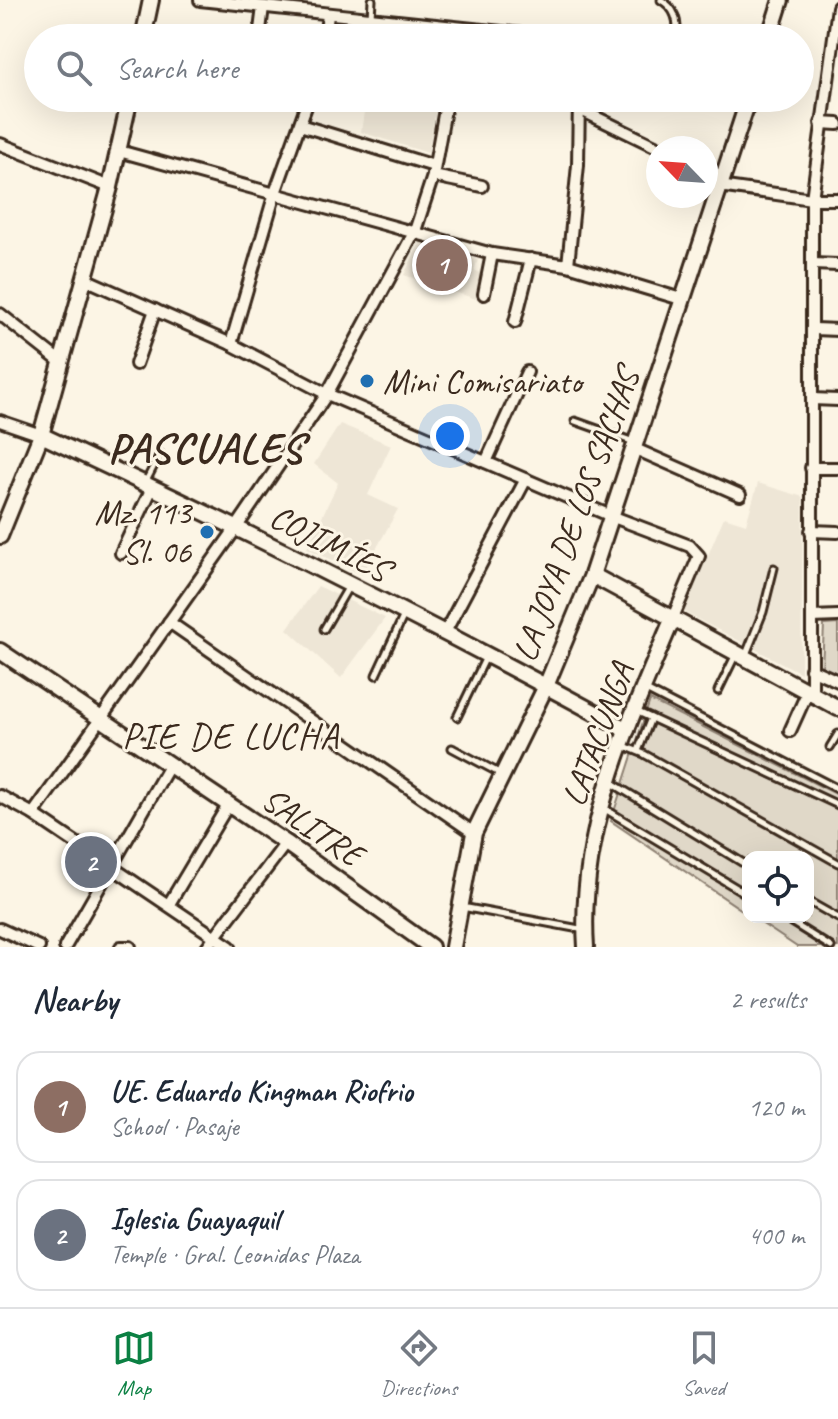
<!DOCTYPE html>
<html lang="en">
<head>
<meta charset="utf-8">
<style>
	:root { --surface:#fff; --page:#f2f2f3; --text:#1f2937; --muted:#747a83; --line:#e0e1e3; --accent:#0b8043 }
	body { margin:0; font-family:Caveat,sans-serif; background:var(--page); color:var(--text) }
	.controls { position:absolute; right:24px; bottom:24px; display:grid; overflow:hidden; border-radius:16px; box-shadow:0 8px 32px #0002 }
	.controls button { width:72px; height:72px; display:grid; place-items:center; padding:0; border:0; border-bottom:2px solid var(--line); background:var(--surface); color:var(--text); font:40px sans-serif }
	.compass { position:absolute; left:646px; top:136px; width:72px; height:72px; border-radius:50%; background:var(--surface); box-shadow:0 8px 32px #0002; rotate:295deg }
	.you { position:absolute; left:450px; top:436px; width:28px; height:28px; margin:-20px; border:6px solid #fff; border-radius:50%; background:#1a73e8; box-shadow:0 0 0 12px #1a73e833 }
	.badge { display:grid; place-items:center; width:52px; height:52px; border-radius:50%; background:var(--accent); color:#fff; font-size:26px; font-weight:700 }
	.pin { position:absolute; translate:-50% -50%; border:4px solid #fff; box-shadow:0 2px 8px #0006 }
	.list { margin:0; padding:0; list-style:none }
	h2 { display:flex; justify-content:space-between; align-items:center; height:104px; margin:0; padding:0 32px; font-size:34px }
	h2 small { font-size:26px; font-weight:400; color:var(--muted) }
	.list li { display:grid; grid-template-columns:52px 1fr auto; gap:24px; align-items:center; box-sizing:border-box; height:112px; margin:0 16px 16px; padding:0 16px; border:2px solid var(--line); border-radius:24px }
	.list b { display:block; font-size:30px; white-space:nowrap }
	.list p { margin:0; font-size:26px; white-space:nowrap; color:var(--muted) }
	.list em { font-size:26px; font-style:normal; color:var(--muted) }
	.icon { flex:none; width:44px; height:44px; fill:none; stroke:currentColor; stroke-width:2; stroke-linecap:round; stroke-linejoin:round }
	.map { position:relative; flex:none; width:838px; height:947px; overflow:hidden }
	.search { position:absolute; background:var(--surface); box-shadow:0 8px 32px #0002; left:24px; right:24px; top:24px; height:88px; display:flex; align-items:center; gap:20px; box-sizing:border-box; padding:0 28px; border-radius:44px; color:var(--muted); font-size:30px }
	.sheet { height:360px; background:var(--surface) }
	nav { display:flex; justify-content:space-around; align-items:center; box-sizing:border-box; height:112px; border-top:2px solid var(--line); background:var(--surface); font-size:22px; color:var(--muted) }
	nav a { display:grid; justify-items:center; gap:4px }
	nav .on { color:var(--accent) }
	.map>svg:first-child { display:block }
	.built { fill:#eee6d6 }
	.green { fill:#e0d8c8; stroke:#8e8173; stroke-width:2 }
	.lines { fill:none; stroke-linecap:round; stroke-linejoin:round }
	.lane-casing { stroke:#3b2a1e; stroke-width:11 }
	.street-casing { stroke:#3b2a1e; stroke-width:16 }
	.secondary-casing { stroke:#3b2a1e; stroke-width:20 }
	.lane { stroke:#fcf5e5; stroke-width:5 }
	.street { stroke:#fcf5e5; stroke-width:10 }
	.secondary { stroke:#fcf5e5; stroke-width:14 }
	.poi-dot { fill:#1f6fb2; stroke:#fcf5e5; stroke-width:3 }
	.labels { text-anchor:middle; stroke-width:6; stroke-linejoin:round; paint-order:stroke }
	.poi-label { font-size:34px; fill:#3b2a1e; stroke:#fcf5e5; text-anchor:start }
	.street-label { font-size:34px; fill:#3b2a1e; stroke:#fcf5e5 }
	.neighbourhood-label { font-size:36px; letter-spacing:2px; fill:#3b2a1e; stroke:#fcf5e5 }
	.district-label { font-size:42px; font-weight:bold; letter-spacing:2px; fill:#3b2a1e; stroke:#fcf5e5 }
</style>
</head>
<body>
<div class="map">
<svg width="838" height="947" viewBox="0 0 838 947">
	<rect width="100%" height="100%" fill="#fcf5e5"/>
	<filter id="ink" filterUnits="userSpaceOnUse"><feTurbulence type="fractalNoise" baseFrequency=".0125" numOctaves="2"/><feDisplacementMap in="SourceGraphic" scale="16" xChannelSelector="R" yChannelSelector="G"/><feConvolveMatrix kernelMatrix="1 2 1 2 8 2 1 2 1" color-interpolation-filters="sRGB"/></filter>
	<g filter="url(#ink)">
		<g class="built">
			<path d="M366,98h72l-10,55 -67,-21z"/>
			<path d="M421,240l57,20 -4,10 9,4 -7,25 -72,-24z"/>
			<path d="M340,424l51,21 -23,50 30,14 -36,66 -55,-27 31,-65 -24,-19z"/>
			<path d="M758,483l45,14 -2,176 -117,-61 40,-95 22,7z"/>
			<path d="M318,586l67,32 -44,60 -54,-49z"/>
		</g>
		<g class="green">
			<path d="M838,624v53l-16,-8 2,-44z"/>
			<path d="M650,700l188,95v152h-41l-45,-30h56v-60h-60v57l-137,-93z"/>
		</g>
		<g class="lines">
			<defs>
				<g id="lane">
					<path d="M661,0c14,8 18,22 15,38"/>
					<path d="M371,17l1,-17"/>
					<path d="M693,33l10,5"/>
					<path d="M575,421l59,21"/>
					<path d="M145,483l15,-29"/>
					<path d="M324,629l25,-43"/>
					<path d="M745,657l18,-45 11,-44"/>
					<path d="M376,675l28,-60"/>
					<path d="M644,689l194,100"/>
					<path d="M718,691l18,-37"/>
					<path d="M636,711l202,94"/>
					<path d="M457,717l29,-60"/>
					<path d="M622,745l22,9 194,109"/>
					<path d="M830,747l8,-13"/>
					<path d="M452,748l49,26"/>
					<path d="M638,751l13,-33"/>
					<path d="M612,783l136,83"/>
					<path d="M605,809l143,86"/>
					<path d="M808,901l30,17"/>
					<path d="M462,907l123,23"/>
					<path d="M783,917l48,30"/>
				</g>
				<g id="street">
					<path d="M200,0l359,38"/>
					<path d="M259,38l4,-31"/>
					<path d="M325,38l3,-23"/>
					<path d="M579,109l80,39"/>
					<path d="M821,123l17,1"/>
					<path d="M300,125l134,41"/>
					<path d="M0,144l110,43"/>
					<path d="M119,151l373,103 76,11 113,34"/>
					<path d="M706,169l16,7"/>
					<path d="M433,176l49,10"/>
					<path d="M719,186l93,13h26"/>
					<path d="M813,264l25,1"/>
					<path d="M568,265l10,-100 1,-67"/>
					<path d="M85,279l146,65 96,50 284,122 79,30 9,10 -27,64"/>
					<path d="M484,294l8,-40"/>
					<path d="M0,314l62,49"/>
					<path d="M515,322l16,-63"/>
					<path d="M814,329l24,1"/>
					<path d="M231,344l44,-151 34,-95"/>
					<path d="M136,364l19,-54"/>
					<path d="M812,399l26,1"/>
					<path d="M0,421l41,14"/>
					<path d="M633,448l107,47"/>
					<path d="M486,462l41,-90"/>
					<path d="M811,468h27"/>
					<path d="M811,531l27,1"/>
					<path d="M121,553l31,-65"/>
					<path d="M812,617l26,-1"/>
					<path d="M169,622l305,211"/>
					<path d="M444,634l82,-155"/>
					<path d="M811,669l27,12"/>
					<path d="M812,693v-494l26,-192"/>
					<path d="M790,731l18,-40"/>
					<path d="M0,796l33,18 197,133"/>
					<path d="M33,814l203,-286 91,-134 88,-163 18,-55 14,-78"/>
					<path d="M169,904l59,-99"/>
					<path d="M0,929l39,18"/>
					<path d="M65,947l104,-181"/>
					<path d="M121,947h9"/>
					<path d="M207,947l79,-104"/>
				</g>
				<g id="secondary">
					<path d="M143,38l8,-38"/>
					<path d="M769,38l12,-38"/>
					<path d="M41,435c198,92 394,190 586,295"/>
					<path d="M0,536l41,-101 69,-248 20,-89"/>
					<path d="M592,575l246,133"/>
					<path d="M0,651l286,192 145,104"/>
					<path d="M453,947l21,-114 72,-147 46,-111 157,-477"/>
					<path d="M586,947c-8,-116 42,-223 86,-327"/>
				</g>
			</defs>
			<use href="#lane" class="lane-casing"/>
			<use href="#street" class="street-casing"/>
			<use href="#secondary" class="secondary-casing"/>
			<use href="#lane" class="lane"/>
			<use href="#street" class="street"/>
			<use href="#secondary" class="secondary"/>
		</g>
	</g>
	<g class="poi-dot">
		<circle cx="367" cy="381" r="8"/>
		<circle cx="207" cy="532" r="8"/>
	</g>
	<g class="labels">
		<g class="poi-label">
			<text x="383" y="393">Mini Comisariato</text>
			<text x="191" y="524" text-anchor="end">Mz. 113<tspan x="191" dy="39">Sl. 06</tspan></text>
		</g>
		<g class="street-label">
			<text transform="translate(575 515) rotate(-70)" y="12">LA JOYA DE LOS SACHAS</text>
			<text transform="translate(330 542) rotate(27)" y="12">COJIMÍES</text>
			<text transform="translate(597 734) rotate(-70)" y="12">LATACUNGA</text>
			<text transform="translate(313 826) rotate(34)" y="12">SALITRE</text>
		</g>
		<g class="neighbourhood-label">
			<text x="231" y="748">PIE DE LUCHA</text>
		</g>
		<g class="district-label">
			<text x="206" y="462">PASCUALES</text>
		</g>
	</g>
</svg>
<div class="controls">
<button><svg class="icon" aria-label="locate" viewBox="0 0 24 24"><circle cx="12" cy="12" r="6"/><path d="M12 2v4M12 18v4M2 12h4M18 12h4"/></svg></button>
</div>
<svg class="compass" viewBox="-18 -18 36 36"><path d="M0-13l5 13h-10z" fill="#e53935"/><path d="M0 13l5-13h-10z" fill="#747a83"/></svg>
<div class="you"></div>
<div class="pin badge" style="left:442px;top:265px;background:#8d6e63">1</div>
<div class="pin badge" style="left:91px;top:862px;background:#6b7280">2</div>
<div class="search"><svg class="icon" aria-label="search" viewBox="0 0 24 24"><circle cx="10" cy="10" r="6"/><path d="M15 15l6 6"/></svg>Search here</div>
</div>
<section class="sheet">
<h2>Nearby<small>2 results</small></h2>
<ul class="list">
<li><span class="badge" style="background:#8d6e63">1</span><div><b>UE. Eduardo Kingman Riofrio</b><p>School · Pasaje</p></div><em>120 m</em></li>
<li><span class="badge" style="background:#6b7280">2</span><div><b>Iglesia Guayaquil</b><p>Temple · Gral. Leonidas Plaza</p></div><em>400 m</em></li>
</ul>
</section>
<nav>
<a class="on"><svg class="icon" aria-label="map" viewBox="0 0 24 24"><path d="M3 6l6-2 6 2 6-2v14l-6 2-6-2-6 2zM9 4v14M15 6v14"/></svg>Map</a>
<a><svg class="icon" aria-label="directions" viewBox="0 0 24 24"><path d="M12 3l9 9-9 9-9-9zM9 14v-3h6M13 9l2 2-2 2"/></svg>Directions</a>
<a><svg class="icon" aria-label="saved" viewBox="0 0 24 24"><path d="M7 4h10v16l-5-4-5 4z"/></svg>Saved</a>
</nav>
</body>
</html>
